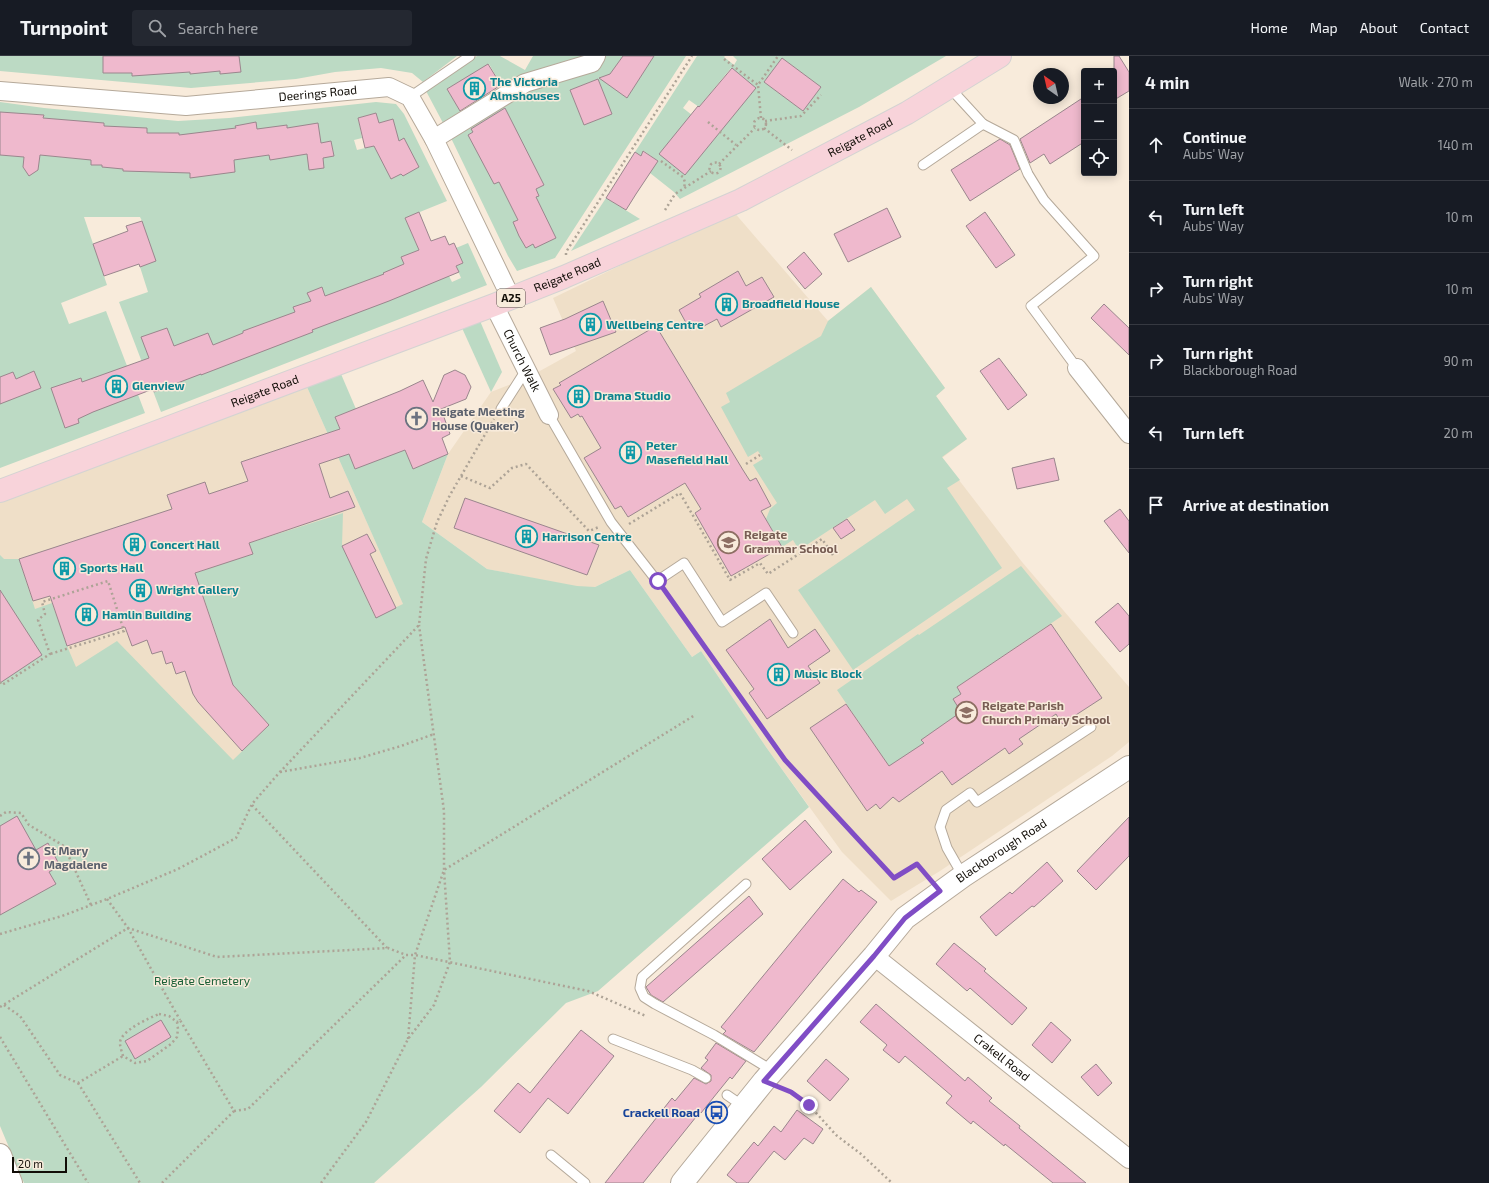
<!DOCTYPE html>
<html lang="en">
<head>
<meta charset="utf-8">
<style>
	:root { --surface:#171b24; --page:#242831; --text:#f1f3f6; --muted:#9ea1a6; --line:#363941 }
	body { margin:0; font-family:"Exo 2",sans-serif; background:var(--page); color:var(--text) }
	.controls { position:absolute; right:12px; top:12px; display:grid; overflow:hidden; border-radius:4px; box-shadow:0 2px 10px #0003 }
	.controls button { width:36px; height:36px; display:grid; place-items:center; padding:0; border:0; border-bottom:1px solid var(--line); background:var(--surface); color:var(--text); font:20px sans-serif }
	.compass { position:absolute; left:1033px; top:12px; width:36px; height:36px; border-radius:50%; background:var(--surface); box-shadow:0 2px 10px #0003; rotate:326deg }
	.scale { position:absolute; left:12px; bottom:10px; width:55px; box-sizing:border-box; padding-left:4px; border:2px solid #110d07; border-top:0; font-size:11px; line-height:14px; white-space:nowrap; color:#110d07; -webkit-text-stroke:3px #f8ebdb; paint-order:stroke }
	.stop { position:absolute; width:12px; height:12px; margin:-9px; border:3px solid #804dc5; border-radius:50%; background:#fff }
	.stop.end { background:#804dc5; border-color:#fff; box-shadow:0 1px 4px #0008 }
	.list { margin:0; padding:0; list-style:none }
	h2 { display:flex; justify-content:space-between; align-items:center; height:52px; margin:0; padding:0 16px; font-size:17px }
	h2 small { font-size:13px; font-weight:400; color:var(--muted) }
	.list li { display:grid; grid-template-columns:26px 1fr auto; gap:12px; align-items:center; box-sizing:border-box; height:72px; padding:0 16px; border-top:1px solid var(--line) }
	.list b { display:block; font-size:15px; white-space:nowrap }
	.list p { margin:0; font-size:13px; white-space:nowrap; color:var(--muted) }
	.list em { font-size:13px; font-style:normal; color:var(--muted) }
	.icon { flex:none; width:22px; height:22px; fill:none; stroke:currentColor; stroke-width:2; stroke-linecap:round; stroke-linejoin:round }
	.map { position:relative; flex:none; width:1129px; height:1127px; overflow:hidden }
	header { display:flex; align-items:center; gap:24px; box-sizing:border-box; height:56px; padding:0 20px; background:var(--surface); border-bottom:1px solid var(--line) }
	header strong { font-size:19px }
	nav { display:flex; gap:22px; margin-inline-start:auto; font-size:14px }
	.search { width:280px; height:36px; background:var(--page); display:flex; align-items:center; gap:10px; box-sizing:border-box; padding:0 14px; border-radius:4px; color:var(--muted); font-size:15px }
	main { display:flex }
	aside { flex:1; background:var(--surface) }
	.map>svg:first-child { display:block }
	.built { fill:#efdfc8 }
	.green { fill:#bcdac4; fill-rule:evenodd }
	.building { fill:#efb9cd; stroke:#9a868d }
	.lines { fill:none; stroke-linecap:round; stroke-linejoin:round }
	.lane-casing { stroke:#b5a99a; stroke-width:11 }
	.street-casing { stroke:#b5a99a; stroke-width:20 }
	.secondary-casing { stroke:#b5a99a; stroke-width:24 }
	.primary-casing { stroke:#d4d3d2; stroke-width:24 }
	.path { stroke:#ada396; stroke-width:2.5; stroke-dasharray:2 3; stroke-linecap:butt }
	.lane { stroke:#fff; stroke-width:9 }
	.street { stroke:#fff; stroke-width:18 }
	.secondary { stroke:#fff; stroke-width:22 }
	.primary { stroke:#f8d3da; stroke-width:22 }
	.route { stroke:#804dc5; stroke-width:5 }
	.labels { text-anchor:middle; stroke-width:3; stroke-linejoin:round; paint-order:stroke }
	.shield { fill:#f8ebdb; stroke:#565047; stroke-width:1 }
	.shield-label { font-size:11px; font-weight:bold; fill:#110d07 }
	.culture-label { font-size:12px; font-weight:bold; fill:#0d838f; stroke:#f8ebdb; text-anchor:start }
	.street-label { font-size:12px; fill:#110d07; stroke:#f8ebdb }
	.worship-label { font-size:12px; font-weight:bold; fill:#5b616d; stroke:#f8ebdb; text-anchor:start }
	.education-label { font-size:12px; font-weight:bold; fill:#785e54; stroke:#f8ebdb; text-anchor:start }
	.park-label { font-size:12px; fill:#195f36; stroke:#f8ebdb }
	.transit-label { font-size:12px; font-weight:bold; fill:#164399; stroke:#f8ebdb; text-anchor:end }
</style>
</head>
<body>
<header>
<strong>Turnpoint</strong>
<div class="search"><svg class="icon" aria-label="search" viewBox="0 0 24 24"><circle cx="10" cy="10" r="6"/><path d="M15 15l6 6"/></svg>Search here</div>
<nav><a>Home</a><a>Map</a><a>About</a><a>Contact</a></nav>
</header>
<main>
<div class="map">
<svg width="1129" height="1127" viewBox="0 0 1129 1127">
	<rect width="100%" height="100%" fill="#f8ebdb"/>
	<g class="built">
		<path d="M733,155l95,110 43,-34 74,101 -9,8 31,43 -25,19 80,104 107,125v55l-17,14 -172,115 -49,30 -49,-49 -76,-105 -65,-96 -9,6 -62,-87 -35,17h-18l-90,-18 -65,-47 26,-68 43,-62 38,-15 47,-26 -23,-53z"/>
		<path d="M307,331l102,230 -151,171 -258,-62v-224z"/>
	</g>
	<g class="green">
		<path d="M0,0h457l-34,26 -11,-9 -31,-5 -46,4 -39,7 -105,9 -191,-17z"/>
		<path d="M477,0h23l25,14 8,-14h90l-18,26 22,16 27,-42h32l-131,202 -38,13 -9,-15 -57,-118 -25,-47zM489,8l14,24 -42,24 -14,-23zM598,23l14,35 -28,11 -14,-35z"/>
		<path d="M697,0h28l-1,1 10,8 3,-5 -4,-4h213l-87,51 -179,92 -6,-7 -24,-19 8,-12 -14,-10 -3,5 -6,-4zM782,2l39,29 -18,24 -39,-29zM731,12l25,20 -57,19zM689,44l10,7 -7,8 -9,-7z"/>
		<path d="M0,46l44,6 134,13 51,-3 147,-16 20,2 8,10 43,87 -42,17 17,39 26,17 4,8 9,-4 -5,-12 7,-3 -7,-15 12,-5 19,42 -326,127 -42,-110 29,-10 -8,-25 15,-6 -13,-40 -2,-4h-56l23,68 -46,18 8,21 37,-13 39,102 -145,55zM376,57l3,10 14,-4 4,17 -16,8 -24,6 -3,-10 8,-2 -4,-20zM29,58l15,1 -6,55 -11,3 -4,-6zM45,62l38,4 -4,37 -37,-4z"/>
		<path d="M606,142l34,21 -69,32z"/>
		<path d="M871,231l74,101 -9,8 31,43 -25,18 18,23 -13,8 55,80 -149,102 -55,-80 117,-80 -8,-11 -22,15 -10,-14 -76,50 -6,-10 -11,7 -16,-28 4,-10 7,-6 -24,-38 10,-6 -5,-8 -10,6 -27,-50 9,-5 -4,-9 95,-57 7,-15z"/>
		<path d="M480,265l22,51 -11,20 -29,-64z"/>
		<path d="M341,318l15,35 -21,8 20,52 42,-37 16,37 35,-15 -26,68 65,47 90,17 18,1 35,-17 62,87 9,-6 65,96 43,60 -211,184 -32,12 -85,84 -107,96h-350l-24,-57v-571l4,4h15l16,50 17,-6 15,43 9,21 41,-26 116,119 36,-35 -36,-40 -33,-99 -35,-3 88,-29 -4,-11 94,-30 -1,33 33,71 28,-13 -96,-217z"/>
		<path d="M1021,510l41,50 -105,71 4,7 -8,5 8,13 -39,28 11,17 -44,9 -52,-76 81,-56 1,1z"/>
	</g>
	<g class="building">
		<path d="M103,0h136l2,16 -21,2v-3l-30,3v-2l-58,4v-3h-29z"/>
		<path d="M623,0h31l-27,42 -28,-20 11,-4z"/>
		<path d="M1114,0h5l10,16v19l-15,9z"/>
		<path d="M782,2l39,29 -18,24 -39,-29z"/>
		<path d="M488,8l13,21 -41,26 -13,-22z"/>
		<path d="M732,12l24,20 -71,87 -26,-21 39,-48 1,1z"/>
		<path d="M598,23l14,35 -28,11 -14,-35z"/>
		<path d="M1084,41v45l-34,22 -6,-10 -14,9 -10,-24z"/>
		<path d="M505,52l39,77 -8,4 3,7 -3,1 20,41 -21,10 -2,-4 -7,4 -7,-12 -6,-14 5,-2 -19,-38 -5,2 -26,-49 5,-3 -2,-3z"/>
		<path d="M0,56l44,3 -1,3 61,5v3l43,2v5h32v2l57,-7 -1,-2 21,-4 1,7 30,-4v3l31,-5 3,20 10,-2 3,15 -11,2 1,10 -15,2 -2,-16 -37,6 -1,-5 -35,5 1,12 -45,6v-5l-67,-2v-2l-21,-2v-2h-11v-5l-51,-5 -2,15 -9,6 -6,-9 1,-10 -24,-2z"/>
		<path d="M376,57l3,10 14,-4 6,22 5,-3 15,29 -16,9 -2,-2 -10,5 -17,-33 -9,2 -7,-30z"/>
		<path d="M1000,83l10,6 10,24 -50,32 -19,-31z"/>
		<path d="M643,95l15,10 -22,33 -10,16 -20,-12 29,-46 6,4z"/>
		<path d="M887,152l14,29 -53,25 -14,-28z"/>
		<path d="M419,156l12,29 14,-5 4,9 5,-2 9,20 -7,3 3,6 -70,29 -77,29 1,2 -112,43v-1l-47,18 -1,-3 -60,23 -15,7 1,4 -14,5 -14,-40 30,-10 1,4 67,-24 -8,-21 26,-9 7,18 34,-13 5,12 30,-12v-2l52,-19 -2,-5 18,-6 -4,-8 15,-6 3,9 59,-22 -1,-1 21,-9 -3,-7 18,-7 -14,-32z"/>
		<path d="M985,156l30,43 -19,13 -30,-42z"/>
		<path d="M142,165l14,40 -16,6 -1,-3 -35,12 -11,-32 35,-13 -2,-5z"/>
		<path d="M804,196l18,22 -17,15 -18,-22z"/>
		<path d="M738,215l8,15 16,-9 12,20 -53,30 -4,-8 -13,7 -2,-2 -12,6 -11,-20 22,-13 -2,-3z"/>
		<path d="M603,245l13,31 -66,23 -10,-27 25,-9z"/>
		<path d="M1104,248l25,24v27l-38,-37z"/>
		<path d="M656,270l87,144 7,11 6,-3 15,28 -10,5 21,36 -51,29 -36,-63 6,-4 -16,-26 -57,34 -7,-11 -6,3 -31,-51 17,-10 -19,-32 -2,1 -2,-3 -7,4 -18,-29 8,-4 -2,-2z"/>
		<path d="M999,302l28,37 -19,15 -28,-39z"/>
		<path d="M455,314l10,5 6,12 -5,12 -25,10 9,25 -8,4 6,16 -35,15 -8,-19 -50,19 -6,-15 -30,10 11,34 18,-7 7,16 -106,36 4,11 -58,19 38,112 36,40 -27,26 -44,-49 -5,-8 -8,-23 -9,3 -4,-12 -6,2 -4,-13 -10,3 -5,-14 -15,6 -7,-19 -58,19 -17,-50 -17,5 -14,-42 153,-50 -5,-14 38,-13 4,12 39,-13 -7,-19 99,-33 -5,-12 65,-26 23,-11 10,22 11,-27z"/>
		<path d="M34,315l7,17 -41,16v-27l13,-5 3,7z"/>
		<path d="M1054,402l5,22 -42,9 -5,-21z"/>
		<path d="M465,442l134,47 -12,30 -133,-47z"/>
		<path d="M1120,453l9,12v32l-25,-32z"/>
		<path d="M847,463l8,11 -14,9 -8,-11z"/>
		<path d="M367,478l9,17 -6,3 26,54 -20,10 -34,-72z"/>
		<path d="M0,534l42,65 -42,28z"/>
		<path d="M1118,547l11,13v28l-9,8 -25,-30z"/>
		<path d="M770,563l18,29 27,-19 15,22 -22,15 12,17 -53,36 -18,-26 5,-4 -28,-39z"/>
		<path d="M1051,568l51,74 -40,26 -6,-10 -37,25 4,5 -14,10 -4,-6 -53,37 -10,-14 -43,31 -6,-5 -13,12 -4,-5 -9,7 -57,-83 36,-24 43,62 35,-23 -3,-3 40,-28 -8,-13 8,-5 -4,-7z"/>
		<path d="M17,760l19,34 12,-7 12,23 -11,6 7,12 -56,31v-89z"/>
		<path d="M1129,761v39l-33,34 -19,-19z"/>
		<path d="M805,764l27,32 -42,38 -28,-31z"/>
		<path d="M1047,806l16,19 -29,26 -2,-1 -36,30 -16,-19 30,-25 2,2z"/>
		<path d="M843,823l16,13 2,-2 16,12 -123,150 -31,-18 3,-3 -5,-4z"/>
		<path d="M749,840l14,18 -100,88 -12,-7 -5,-8z"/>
		<path d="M954,887l32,26 -2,2 43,37 -15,17 -42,-37 -3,3 -31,-27z"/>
		<path d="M876,948l89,77 3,-4 24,21 -3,3 31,25 -1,2 67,55h-33l-48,-39 -1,2 -31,-25 -2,3 -25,-21 6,-7 -47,-40 -6,7 -16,-13 4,-5 -27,-23z"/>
		<path d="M161,964l10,17 -36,22 -10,-18z"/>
		<path d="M1051,966l20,18 -19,23 -20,-18z"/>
		<path d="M581,974l33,26 -46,58 -20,-16 -28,35 -26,-22 24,-28 12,10z"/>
		<path d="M716,987l30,18 -14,18 -2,-2 -29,36 -1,-1 -57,71h-38l67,-85 3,3 19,-23 12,6 5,-3v-6l-10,-7 7,-8 -3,-2z"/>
		<path d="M826,1003l23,20 -19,22 -23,-20z"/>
		<path d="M1096,1008l16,19 -14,13 -17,-19z"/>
		<path d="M797,1054l26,19 -10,15 -9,-6 -19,22 -11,-9 -26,32h-11l-10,-8 27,-33 4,4 16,-20 7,6z"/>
	</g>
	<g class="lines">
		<defs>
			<g id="lane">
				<path d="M410,41l60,-41"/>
				<path d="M983,68l31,16 14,34 16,26 50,56 -63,50 46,62"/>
				<path d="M923,109l60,-41 -33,-36"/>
				<path d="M501,353l25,-39"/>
				<path d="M549,359l62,107 46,59 27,-18 38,59 44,-29 27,40"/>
				<path d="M963,820l-16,-28 -7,-21 6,-17 24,-17 7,9 114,-75"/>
				<path d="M746,828l-104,93 -2,11 4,9 11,7 59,31 59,36"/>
				<path d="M613,983l79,31 14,8"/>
				<path d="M727,1039l16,11"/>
				<path d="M551,1099l34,28"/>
			</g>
			<g id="street">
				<path id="s1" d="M0,35l186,15 203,-19 21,10 24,42 77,159"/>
				<path d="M434,83l91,-56 67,-20 4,-7"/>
				<path id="s2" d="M494,249l55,110"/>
				<path d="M1077,312l52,66"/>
				<path id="s3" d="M874,900l255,203"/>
			</g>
			<g id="secondary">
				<path d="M0,1099l11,28"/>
				<path id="s4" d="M682,1127l82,-102 110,-125 31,-38 58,-42 166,-109"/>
			</g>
			<g id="primary">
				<path id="s5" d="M0,435l494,-186 70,-28 177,-77 166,-87 93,-57"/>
			</g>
		</defs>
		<use href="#lane" class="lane-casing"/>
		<use href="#street" class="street-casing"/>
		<use href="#secondary" class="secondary-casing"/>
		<use href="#primary" class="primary-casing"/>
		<g class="path">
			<path d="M724,3l34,26"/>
			<circle cx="760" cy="68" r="6"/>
			<path d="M761,62l-3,-33 20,-29"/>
			<path d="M765,65l36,-5 20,-21"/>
			<path d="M708,66l28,23"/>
			<path d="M764,72l28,22"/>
			<path d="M661,105l22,16 2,5 -1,7"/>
			<circle cx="715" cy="112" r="5.5"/>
			<path d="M719,108l36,-36"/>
			<path d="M665,154l10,-16 36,-23"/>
			<path d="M566,199v-3l126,-196"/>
			<path d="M746,408l14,-9"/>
			<path d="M461,420l29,12 22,-20 14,-4 63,67 10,-4"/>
			<path d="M629,468l51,-31 50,87 30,-17 8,11 54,-35 11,16"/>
			<path d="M665,535l120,169 109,118 23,-14 12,14"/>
			<path d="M0,626l2,3 48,-31 -12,-34 7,-6 -3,-12 66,-21 16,50 -74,23"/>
			<path d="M280,716l80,-14 41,-12 33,-12"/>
			<path d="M252,749l135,143"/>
			<path d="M0,760l6,-4 15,1 8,12 35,21 27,59"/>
			<path d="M107,843l21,29 89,29 171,-9 18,7h9l173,36 58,25"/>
			<path d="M0,878l62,-18 45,-17 71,-30 58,-31 16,-34 27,-31 140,-148 7,-66 11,-37 13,-27 44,-76"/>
			<path d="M4,949l16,11 40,59 18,8 45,-27"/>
			<path d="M0,951l128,-79 52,92"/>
			<path d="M159,958l10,2 8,6 1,7 -1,8 -6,7 -24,17 -12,2 -12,-7c-1,-4 -3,-9 -3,-13 0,-12 29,-25 39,-29z"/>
			<path d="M0,981l88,146"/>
			<path d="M408,983l7,-84 29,-85 251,-155"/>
			<path d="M78,1027l62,100"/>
			<path d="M784,1033l7,3 18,13 27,30 25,19 31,29"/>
			<path d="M234,1055l14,-2 158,-154"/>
			<path d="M162,1127l72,-72 -54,-91 -3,2"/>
			<path d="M321,1127l45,-61 42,-83 26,-34 16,-43 -6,-92v-59l-25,-186"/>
		</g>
		<use href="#lane" class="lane"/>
		<use href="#street" class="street"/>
		<use href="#secondary" class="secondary"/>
		<use href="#primary" class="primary"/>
	</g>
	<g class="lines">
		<path class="route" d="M658,525l127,179 109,118 23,-14 23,27 -35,27 -31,38 -110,125 27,11 18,13"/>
	</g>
	<defs>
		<symbol id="building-ring" viewBox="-11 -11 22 22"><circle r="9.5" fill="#f8ebdb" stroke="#0f9aa8" stroke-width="1.5"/><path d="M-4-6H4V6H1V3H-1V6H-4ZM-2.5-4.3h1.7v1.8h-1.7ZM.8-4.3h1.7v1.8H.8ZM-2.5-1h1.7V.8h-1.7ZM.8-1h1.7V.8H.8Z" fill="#0f9aa8"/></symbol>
		<symbol id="church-ring" viewBox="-11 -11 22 22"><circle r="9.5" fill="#f8ebdb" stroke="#6b7280" stroke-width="1.5"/><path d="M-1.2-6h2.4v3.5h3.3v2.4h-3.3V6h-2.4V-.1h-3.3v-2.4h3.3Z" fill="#6b7280"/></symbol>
		<symbol id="school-ring" viewBox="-11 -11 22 22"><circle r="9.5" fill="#f8ebdb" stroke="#8d6e63" stroke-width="1.5"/><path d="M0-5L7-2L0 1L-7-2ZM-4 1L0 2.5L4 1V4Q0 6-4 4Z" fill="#8d6e63"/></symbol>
		<symbol id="bus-ring" viewBox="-11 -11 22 22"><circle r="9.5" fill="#f8ebdb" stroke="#1a4fb4" stroke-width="1.5"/><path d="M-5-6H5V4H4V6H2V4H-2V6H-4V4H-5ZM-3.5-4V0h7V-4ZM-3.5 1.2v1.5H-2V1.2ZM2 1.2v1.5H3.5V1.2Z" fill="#1a4fb4"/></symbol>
	</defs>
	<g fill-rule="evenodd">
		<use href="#building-ring" x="462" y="20" width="25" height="25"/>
		<use href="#building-ring" x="714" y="236" width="25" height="25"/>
		<use href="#building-ring" x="578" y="256" width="25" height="25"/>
		<use href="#building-ring" x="104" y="318" width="25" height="25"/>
		<use href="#building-ring" x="566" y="328" width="25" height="25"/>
		<use href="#church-ring" x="404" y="350" width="25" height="25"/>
		<use href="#building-ring" x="618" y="384" width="25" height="25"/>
		<use href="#building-ring" x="514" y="468" width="25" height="25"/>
		<use href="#school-ring" x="716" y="474" width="25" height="25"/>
		<use href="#building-ring" x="122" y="476" width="25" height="25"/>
		<use href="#building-ring" x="52" y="500" width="25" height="25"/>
		<use href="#building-ring" x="128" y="522" width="25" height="25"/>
		<use href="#building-ring" x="74" y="546" width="25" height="25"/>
		<use href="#building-ring" x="766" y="606" width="25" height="25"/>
		<use href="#school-ring" x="954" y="644" width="25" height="25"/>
		<use href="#church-ring" x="16" y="790" width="25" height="25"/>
		<use href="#bus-ring" x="704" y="1044" width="25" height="25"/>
	</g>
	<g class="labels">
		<rect class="shield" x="497" y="233" width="28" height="18" rx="3"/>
		<g class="shield-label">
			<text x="511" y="246">A25</text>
		</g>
		<g class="culture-label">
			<text x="490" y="30">The Victoria<tspan x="490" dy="14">Almshouses</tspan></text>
			<text x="742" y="252">Broadfield House</text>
			<text x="606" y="273">Wellbeing Centre</text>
			<text x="132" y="334">Glenview</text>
			<text x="594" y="344">Drama Studio</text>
			<text x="646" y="394">Peter<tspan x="646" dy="14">Masefield Hall</tspan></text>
			<text x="542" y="485">Harrison Centre</text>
			<text x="150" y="493">Concert Hall</text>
			<text x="80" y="516">Sports Hall</text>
			<text x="156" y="538">Wright Gallery</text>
			<text x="102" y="563">Hamlin Building</text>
			<text x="794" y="622">Music Block</text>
		</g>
		<g class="street-label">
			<text dy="4" stroke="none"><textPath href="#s1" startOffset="319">Deerings Road</textPath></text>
			<text dy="4" stroke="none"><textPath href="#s5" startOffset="931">Reigate Road</textPath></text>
			<text dy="4" stroke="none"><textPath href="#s5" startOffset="607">Reigate Road</textPath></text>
			<text dy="4" stroke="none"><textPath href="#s2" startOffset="62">Church Walk</textPath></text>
			<text dy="4" stroke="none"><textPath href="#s5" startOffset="283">Reigate Road</textPath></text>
			<text dy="4" stroke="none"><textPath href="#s4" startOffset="464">Blackborough Road</textPath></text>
			<text dy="4" stroke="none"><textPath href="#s3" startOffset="163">Crakell Road</textPath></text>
		</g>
		<g class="worship-label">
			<text x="432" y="360">Reigate Meeting<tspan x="432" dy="14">House (Quaker)</tspan></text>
			<text x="44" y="799">St Mary<tspan x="44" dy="14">Magdalene</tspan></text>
		</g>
		<g class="education-label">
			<text x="744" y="483">Reigate<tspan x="744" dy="14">Grammar School</tspan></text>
			<text x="982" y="654">Reigate Parish<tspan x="982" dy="14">Church Primary School</tspan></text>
		</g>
		<g class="park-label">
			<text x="202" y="929">Reigate Cemetery</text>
		</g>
		<g class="transit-label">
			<text x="700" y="1061">Crackell Road</text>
		</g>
	</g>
</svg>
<div class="controls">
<button>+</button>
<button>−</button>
<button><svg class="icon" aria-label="locate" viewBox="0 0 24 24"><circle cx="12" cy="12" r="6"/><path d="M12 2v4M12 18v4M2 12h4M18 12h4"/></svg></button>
</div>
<svg class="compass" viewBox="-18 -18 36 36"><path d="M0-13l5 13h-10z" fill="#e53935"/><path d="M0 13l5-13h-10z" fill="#9ea1a6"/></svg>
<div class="scale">20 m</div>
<div class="stop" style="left:658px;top:525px"></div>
<div class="stop end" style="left:809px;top:1049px"></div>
</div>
<aside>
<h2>4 min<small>Walk · 270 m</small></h2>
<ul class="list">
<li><svg class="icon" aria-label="ahead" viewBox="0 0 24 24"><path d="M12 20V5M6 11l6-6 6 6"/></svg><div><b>Continue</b><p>Aubs' Way</p></div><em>140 m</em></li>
<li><svg class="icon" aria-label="left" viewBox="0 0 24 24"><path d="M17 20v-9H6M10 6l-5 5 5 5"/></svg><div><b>Turn left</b><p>Aubs' Way</p></div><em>10 m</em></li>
<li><svg class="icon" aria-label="right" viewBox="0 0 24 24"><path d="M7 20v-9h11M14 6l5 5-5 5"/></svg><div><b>Turn right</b><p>Aubs' Way</p></div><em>10 m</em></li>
<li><svg class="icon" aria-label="right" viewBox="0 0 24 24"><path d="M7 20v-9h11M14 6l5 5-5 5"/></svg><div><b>Turn right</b><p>Blackborough Road</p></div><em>90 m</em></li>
<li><svg class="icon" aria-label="left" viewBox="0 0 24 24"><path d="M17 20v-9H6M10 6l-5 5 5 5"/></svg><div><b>Turn left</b></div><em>20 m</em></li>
<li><svg class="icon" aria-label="arrive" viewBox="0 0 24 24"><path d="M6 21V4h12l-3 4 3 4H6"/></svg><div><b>Arrive at destination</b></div></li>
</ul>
</aside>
</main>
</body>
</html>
